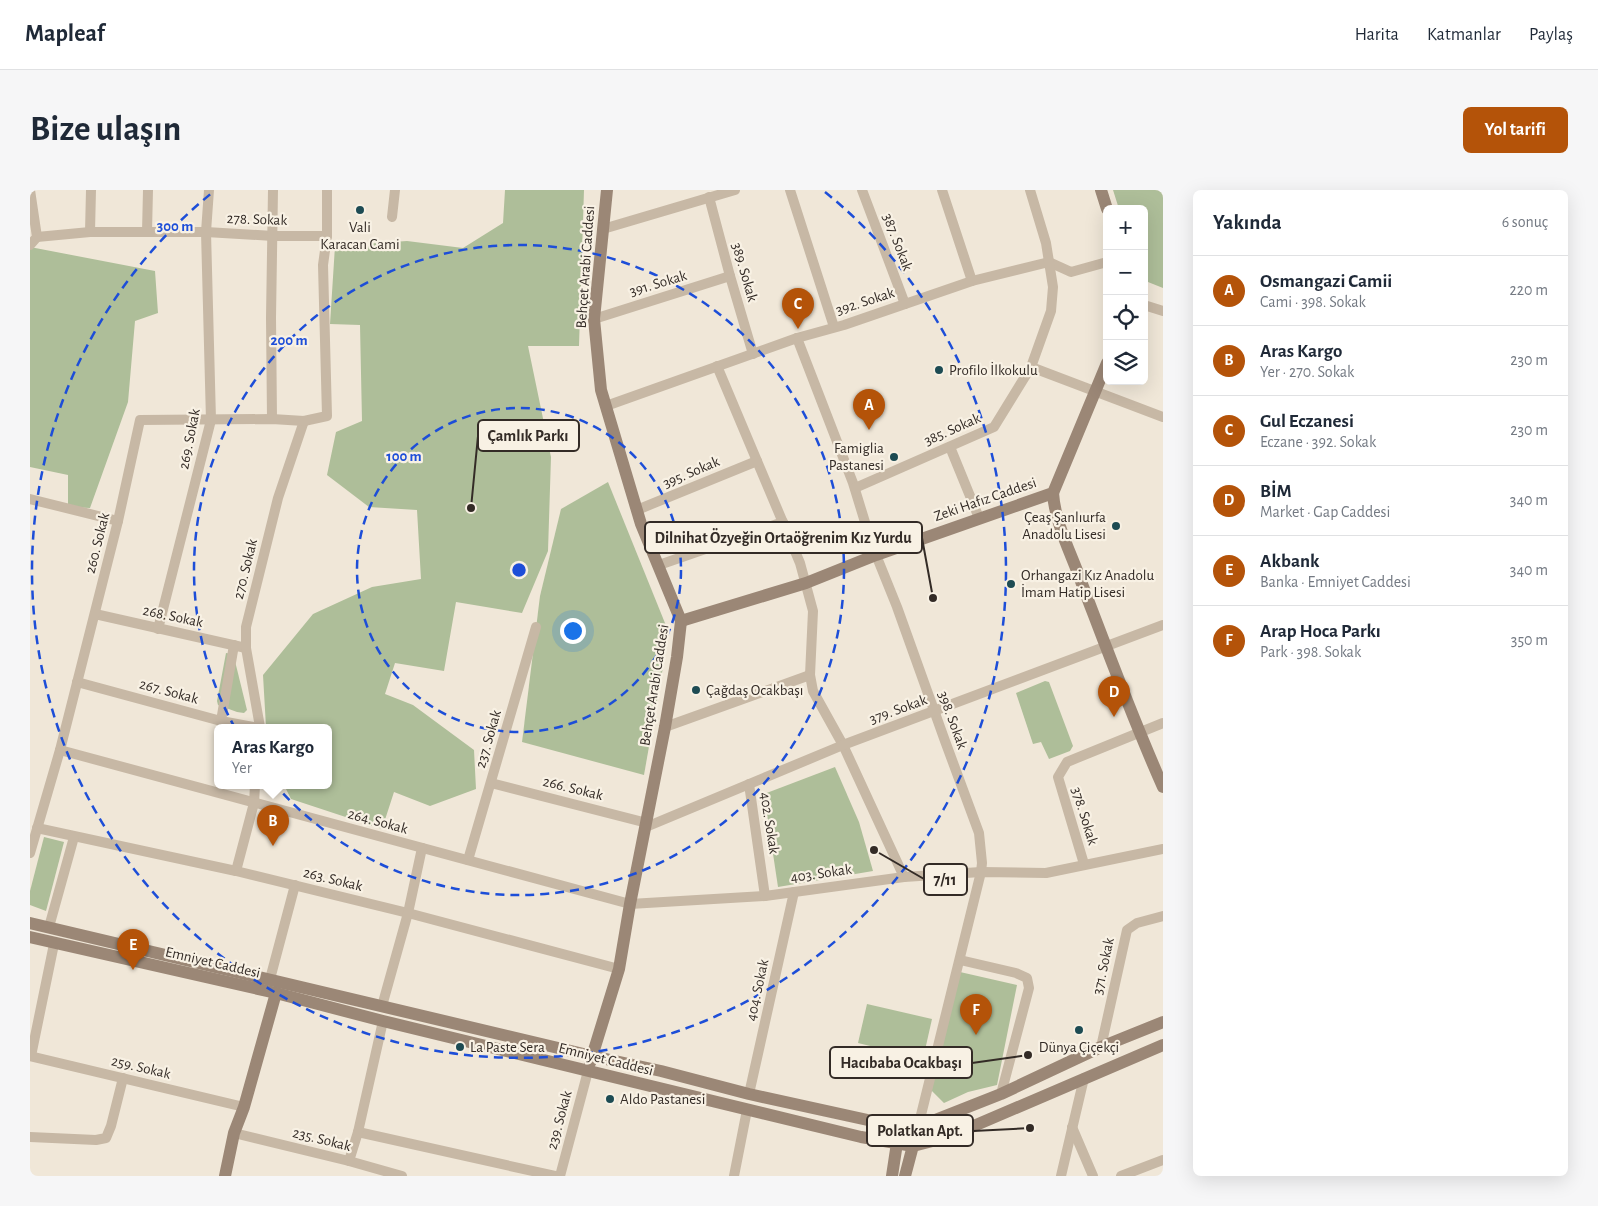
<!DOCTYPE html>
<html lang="tr">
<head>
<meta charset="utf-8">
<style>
	:root { --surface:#fff; --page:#f6f6f7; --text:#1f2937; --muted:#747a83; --line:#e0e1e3; --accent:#b45309 }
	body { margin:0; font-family:"Alegreya Sans",sans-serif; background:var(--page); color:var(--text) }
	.controls { position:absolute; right:15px; top:15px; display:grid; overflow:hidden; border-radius:8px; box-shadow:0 5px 20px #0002 }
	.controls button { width:45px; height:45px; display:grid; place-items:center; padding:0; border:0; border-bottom:1px solid var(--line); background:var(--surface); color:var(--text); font:25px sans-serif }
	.you { position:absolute; left:542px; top:440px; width:18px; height:18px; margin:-12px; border:4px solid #fff; border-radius:50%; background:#1a73e8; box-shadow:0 0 0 8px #1a73e833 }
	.badge { display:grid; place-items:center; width:32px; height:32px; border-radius:50%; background:var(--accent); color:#fff; font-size:16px; font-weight:700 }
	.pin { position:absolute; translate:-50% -41px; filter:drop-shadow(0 1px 2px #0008) }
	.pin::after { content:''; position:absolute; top:26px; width:18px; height:15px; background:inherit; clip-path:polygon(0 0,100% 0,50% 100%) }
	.popup { position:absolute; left:184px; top:534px; width:118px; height:65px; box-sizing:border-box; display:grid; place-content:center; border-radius:8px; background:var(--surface); filter:drop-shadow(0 1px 4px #0005); font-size:16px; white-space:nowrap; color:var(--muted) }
	.popup b { font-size:19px; color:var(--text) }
	.popup::after { content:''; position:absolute; left:50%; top:100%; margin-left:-10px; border:10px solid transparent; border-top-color:var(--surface) }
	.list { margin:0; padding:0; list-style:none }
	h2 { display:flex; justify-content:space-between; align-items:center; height:65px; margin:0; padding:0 20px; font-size:21px }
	h2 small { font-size:16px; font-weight:400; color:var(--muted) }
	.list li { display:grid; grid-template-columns:32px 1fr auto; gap:15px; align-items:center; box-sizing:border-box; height:70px; padding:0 20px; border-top:1px solid var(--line) }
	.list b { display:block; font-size:19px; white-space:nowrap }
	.list p { margin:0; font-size:16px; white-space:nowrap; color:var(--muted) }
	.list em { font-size:16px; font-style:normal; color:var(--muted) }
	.icon { flex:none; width:28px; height:28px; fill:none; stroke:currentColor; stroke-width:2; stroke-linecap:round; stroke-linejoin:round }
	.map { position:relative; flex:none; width:1133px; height:986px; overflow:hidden; border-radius:8px }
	header { display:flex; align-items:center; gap:30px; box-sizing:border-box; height:70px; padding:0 25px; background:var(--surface); border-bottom:1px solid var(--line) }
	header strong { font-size:24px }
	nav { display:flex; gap:28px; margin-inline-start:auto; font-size:18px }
	.intro { display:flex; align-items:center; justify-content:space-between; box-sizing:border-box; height:120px; padding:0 30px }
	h1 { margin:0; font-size:35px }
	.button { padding:12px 22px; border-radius:8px; background:var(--accent); color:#fff; font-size:18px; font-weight:700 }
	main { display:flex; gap:30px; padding:0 30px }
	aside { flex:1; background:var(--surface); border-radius:8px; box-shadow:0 5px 20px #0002 }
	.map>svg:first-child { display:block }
	.green { fill:#aebe99 }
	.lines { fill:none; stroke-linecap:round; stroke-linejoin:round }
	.street { stroke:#c7b8a5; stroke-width:10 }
	.secondary { stroke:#9b8776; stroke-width:12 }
	.ring { fill:none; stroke:#1d4ed8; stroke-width:2.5; stroke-dasharray:9 6 }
	.poi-dot { fill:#1d4b53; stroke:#f8f1e4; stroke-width:2 }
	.labels { text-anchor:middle; stroke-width:4.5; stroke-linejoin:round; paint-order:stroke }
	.street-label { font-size:15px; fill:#332b26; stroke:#f8f1e4 }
	.poi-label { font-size:15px; fill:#332b26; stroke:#f8f1e4; text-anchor:start }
	.centre { fill:#1d4ed8; stroke:#f8f1e4; stroke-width:2.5 }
	.ring-label { font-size:15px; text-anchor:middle; font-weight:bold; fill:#1d4ed8; stroke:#f8f1e4; stroke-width:4.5; stroke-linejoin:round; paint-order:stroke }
	.leader { fill:none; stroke:#332b26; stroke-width:2 }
	.callout-dot { fill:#332b26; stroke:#f8f1e4; stroke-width:2 }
	.callout { fill:#f8f1e4; stroke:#332b26; stroke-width:2 }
	.callout-label { font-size:16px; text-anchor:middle; font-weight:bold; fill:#332b26 }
</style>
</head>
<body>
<header>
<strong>Mapleaf</strong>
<nav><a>Harita</a><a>Katmanlar</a><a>Paylaş</a></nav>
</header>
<div class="intro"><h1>Bize ulaşın</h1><a class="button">Yol tarifi</a></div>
<main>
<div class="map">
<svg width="1133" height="986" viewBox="0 0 1133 986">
	<rect width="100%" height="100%" fill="#f0e7d8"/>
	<g class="green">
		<path d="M475,0h79l-5,156h-51l23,111 -3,94 -26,62 -66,-11 -12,69 -49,-8 -10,31 28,11 61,45 2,39 -46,17 -36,-14 -12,37 -91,-30 -7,-14h44v-58h-62l-3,-52 50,-61 59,-27 49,-8 -4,-69 -48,-3 -42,-32 9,-43 26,-11 -2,-96 -30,-1 5,-78 72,-5 56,7 40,-25z"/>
		<path d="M1083,0h50v98l-15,-6 -4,-7v-66h-25z"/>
		<path d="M0,57l125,24 3,42 -23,8 -7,81 -38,106 -22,-1v-32l-38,-8z"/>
		<path d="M578,292l61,151 -25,142 -122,-33 18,-146 21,-87z"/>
		<path d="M196,463l6,1 2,3 13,53 -3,3 -7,-1 -19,-7 -1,-4z"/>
		<path d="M1015,491l4,1 24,64 -3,5 -21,8 -8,-17 -8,2 -17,-51z"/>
		<path d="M805,577l24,55 14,49 -95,16 -14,-93z"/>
		<path d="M14,647l20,5 -18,69 -16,-6v-14z"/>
		<path d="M930,782l57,13 -20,100 -29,7 -24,11 -13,-13z"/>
		<path d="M837,814l65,15 -9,40 -65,-16z"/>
	</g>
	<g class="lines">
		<g class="street">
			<path d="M760,0l44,137"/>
			<path d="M832,0l43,114"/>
			<path d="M912,0l30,91"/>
			<path d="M679,7l21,79 23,78"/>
			<path d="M362,27l3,-27"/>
			<path d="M573,39l132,-39"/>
			<path d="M60,42l1,-42"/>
			<path d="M117,42l1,-42"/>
			<path d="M7,47l53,-5h116l67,4h54"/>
			<path d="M0,55l7,-8 -7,-47"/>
			<path d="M1114,115l19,6"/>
			<path d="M564,129l136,-43"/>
			<path d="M767,148l56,145 19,62 25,62 48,134 34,92 3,30 -1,9 -62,251"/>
			<path d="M687,176l83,197 13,48 -3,64 3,16 30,54 61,132"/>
			<path d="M1001,177l132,50"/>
			<path d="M576,216l191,-68 47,-13 128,-44 77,-19 22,10 36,-10"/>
			<path d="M242,229l-1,-101 2,-128"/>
			<path d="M920,257l29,71"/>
			<path d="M825,298l139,-61 37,-60 20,-56 2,-24 -7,-44 -16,-53"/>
			<path d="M0,309l88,22"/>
			<path d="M607,320l120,-49"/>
			<path d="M629,375l124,-43"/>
			<path d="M65,424l151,34"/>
			<path d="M128,439l53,-209 -5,-188 3,-42"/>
			<path d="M47,492l144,39 32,6"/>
			<path d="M191,531l13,-76"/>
			<path d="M230,537l-14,-79v-21l32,-129 26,-77"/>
			<path d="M635,537l145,-52"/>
			<path d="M30,560l570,154 135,-8 139,-19 77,-5 65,1 117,-24"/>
			<path d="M461,593l156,40"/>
			<path d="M719,594l16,112"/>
			<path d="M616,637l197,-82 320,-120"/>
			<path d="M7,638l199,43 172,42 211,56"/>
			<path d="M0,663l30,-103 58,-229 22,-101 132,-1 32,2 23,-5 -4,-151 4,-29v-46"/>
			<path d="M438,670l68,-233"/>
			<path d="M1054,674l-26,-87 9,-15 96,-39"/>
			<path d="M206,681l18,-68 1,-18"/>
			<path d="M19,737l25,-90"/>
			<path d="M930,770l56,13 11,5 2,10 -28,106"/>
			<path d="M240,789l25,-94"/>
			<path d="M352,816l26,-93 14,-65"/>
			<path d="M1071,857l26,-117 10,-7 26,-7"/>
			<path d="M0,866l214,51"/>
			<path d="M1,866l23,-112"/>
			<path d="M719,904l45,-202"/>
			<path d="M1042,937l21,49"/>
			<path d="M328,942l197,44"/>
			<path d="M204,943l115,28 53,15"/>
			<path d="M0,947l66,3 10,-2 5,-12 12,-48"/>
			<path d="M319,971l9,-29 25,-111"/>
			<path d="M530,986l28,-105"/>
			<path d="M704,986l13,-66"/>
			<path d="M1031,986l23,-98"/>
			<path d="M1091,986l42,-16"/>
		</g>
		<g class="secondary">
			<path d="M1071,0l6,19"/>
			<path d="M1023,303c2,31 19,62 29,91 26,68 51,136 81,203"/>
			<path d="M651,431l125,-38 70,-28 177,-62 54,-130"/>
			<path d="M0,733l562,133 69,15 88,23 137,30 18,1 26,-3 71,-28 100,-47 62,-25"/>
			<path d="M0,747l246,56 107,28 478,116 52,9 35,-9 215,-92"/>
			<path d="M560,873l29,-94 11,-65 35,-177 12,-70 4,-36 -40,-97 -40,-134 -7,-71 13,-129"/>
			<path d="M195,986l9,-43 10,-26 32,-114"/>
			<path d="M862,986l5,-33 7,-18"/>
			<path d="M875,986l14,-53"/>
		</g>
	</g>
	<g class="ring">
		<circle cx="489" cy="380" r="162"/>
		<circle cx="489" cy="380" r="325"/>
		<path d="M795 2A487 487 0 1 1 183 2"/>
	</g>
	<g class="poi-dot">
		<circle cx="330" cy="20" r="5"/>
		<circle cx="909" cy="180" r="5"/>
		<circle cx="864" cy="267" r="5"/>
		<circle cx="1086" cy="336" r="5"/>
		<circle cx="981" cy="394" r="5"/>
		<circle cx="666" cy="500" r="5"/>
		<circle cx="1049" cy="840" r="5"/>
		<circle cx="430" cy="857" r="5"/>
		<circle cx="580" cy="909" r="5"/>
	</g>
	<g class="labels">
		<g class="street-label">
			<text transform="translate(227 29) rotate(2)" y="5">278. Sokak</text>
			<text transform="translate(868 52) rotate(69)" y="5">387. Sokak</text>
			<text transform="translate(555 77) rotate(-86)" y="5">Behçet Arabi Caddesi</text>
			<text transform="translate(715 82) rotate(74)" y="5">389. Sokak</text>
			<text transform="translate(628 93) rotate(-17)" y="5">391. Sokak</text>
			<text transform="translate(835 111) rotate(-18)" y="5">392. Sokak</text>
			<text transform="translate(922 239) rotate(-24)" y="5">385. Sokak</text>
			<text transform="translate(159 249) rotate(-79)" y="5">269. Sokak</text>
			<text transform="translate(661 282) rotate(-23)" y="5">395. Sokak</text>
			<text transform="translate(955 309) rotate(-19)" y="5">Zeki Hafız Caddesi</text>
			<text transform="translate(67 353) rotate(-76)" y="5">260. Sokak</text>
			<text transform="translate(215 379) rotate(-76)" y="5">270. Sokak</text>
			<text transform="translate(143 426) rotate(12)" y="5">268. Sokak</text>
			<text transform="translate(624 495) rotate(-81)" y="5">Behçet Arabi Caddesi</text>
			<text transform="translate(139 501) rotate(15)" y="5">267. Sokak</text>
			<text transform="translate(868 519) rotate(-20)" y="5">379. Sokak</text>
			<text transform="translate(923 530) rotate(70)" y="5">398. Sokak</text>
			<text transform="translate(458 549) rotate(-74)" y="5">237. Sokak</text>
			<text transform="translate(543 598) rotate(14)" y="5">266. Sokak</text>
			<text transform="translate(1055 626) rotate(73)" y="5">378. Sokak</text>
			<text transform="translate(348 631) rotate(15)" y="5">264. Sokak</text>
			<text transform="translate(740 633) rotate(81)" y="5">402. Sokak</text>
			<text transform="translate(791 683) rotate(-8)" y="5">403. Sokak</text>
			<text transform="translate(303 689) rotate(14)" y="5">263. Sokak</text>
			<text transform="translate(183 772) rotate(13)" y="5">Emniyet Caddesi</text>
			<text transform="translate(1073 776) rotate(-78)" y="5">371. Sokak</text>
			<text transform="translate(727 800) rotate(-78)" y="5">404. Sokak</text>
			<text transform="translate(576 869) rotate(14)" y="5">Emniyet Caddesi</text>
			<text transform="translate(111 877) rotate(13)" y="5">259. Sokak</text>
			<text transform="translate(529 930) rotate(-75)" y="5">239. Sokak</text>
			<text transform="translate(292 949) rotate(14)" y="5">235. Sokak</text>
		</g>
		<g class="poi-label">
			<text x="330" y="42" text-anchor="middle">Vali<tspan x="330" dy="17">Karacan Cami</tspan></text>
			<text x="919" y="185">Profilo İlkokulu</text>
			<text x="854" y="263" text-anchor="end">Famiglia<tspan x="854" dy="17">Pastanesi</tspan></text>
			<text x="1076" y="332" text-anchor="end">Çeaş Şanlıurfa<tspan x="1076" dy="17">Anadolu Lisesi</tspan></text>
			<text x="991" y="390">Orhangazi Kız Anadolu<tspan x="991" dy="17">İmam Hatip Lisesi</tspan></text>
			<text x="676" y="505">Çağdaş Ocakbaşı</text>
			<text x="440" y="862">La Paste Sera</text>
			<text x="1049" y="862" text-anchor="middle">Dünya Çiçekçi</text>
			<text x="590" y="914">Aldo Pastanesi</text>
		</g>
	</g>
	<circle cx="489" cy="380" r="8" class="centre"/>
	<g class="ring-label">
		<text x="145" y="41">300 m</text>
		<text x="259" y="155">200 m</text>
		<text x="374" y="271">100 m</text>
	</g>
	<path class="leader" d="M441 318L448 246M903 408L892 348M844 660L894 689M998 865L942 873M1000 938L943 941"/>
	<g class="callout-dot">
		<circle cx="441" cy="318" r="5"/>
		<circle cx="903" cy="408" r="5"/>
		<circle cx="844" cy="660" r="5"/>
		<circle cx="998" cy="865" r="5"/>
		<circle cx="1000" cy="938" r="5"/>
	</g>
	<g class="callout">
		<rect x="448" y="230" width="101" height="31" rx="5"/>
		<rect x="615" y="332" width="277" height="31" rx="5"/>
		<rect x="894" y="674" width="43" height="31" rx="5"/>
		<rect x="800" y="857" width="142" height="31" rx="5"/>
		<rect x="837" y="925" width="106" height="31" rx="5"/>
	</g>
	<g class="callout-label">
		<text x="498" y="251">Çamlık Parkı</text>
		<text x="753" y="353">Dilnihat Özyeğin Ortaöğrenim Kız Yurdu</text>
		<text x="915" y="695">7/11</text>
		<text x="871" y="878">Hacıbaba Ocakbaşı</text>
		<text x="890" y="946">Polatkan Apt.</text>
	</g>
</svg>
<div class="controls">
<button>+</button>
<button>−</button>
<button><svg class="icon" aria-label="locate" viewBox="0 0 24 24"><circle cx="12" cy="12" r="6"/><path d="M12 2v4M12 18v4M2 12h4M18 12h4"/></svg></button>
<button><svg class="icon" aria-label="layers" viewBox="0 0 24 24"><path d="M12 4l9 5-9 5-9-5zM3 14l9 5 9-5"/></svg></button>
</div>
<div class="you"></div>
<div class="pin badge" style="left:839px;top:240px">A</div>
<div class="pin badge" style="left:243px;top:656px">B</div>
<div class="popup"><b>Aras Kargo</b>Yer</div>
<div class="pin badge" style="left:768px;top:139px">C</div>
<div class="pin badge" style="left:1084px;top:527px">D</div>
<div class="pin badge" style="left:103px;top:780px">E</div>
<div class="pin badge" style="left:946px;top:845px">F</div>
</div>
<aside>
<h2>Yakında<small>6 sonuç</small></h2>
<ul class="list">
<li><span class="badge">A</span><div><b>Osmangazi Camii</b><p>Cami · 398. Sokak</p></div><em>220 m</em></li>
<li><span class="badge">B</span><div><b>Aras Kargo</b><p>Yer · 270. Sokak</p></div><em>230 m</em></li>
<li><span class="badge">C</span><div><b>Gul Eczanesi</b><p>Eczane · 392. Sokak</p></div><em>230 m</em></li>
<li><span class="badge">D</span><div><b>BİM</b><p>Market · Gap Caddesi</p></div><em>340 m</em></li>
<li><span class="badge">E</span><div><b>Akbank</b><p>Banka · Emniyet Caddesi</p></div><em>340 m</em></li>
<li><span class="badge">F</span><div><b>Arap Hoca Parkı</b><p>Park · 398. Sokak</p></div><em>350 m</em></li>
</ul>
</aside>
</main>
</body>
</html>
